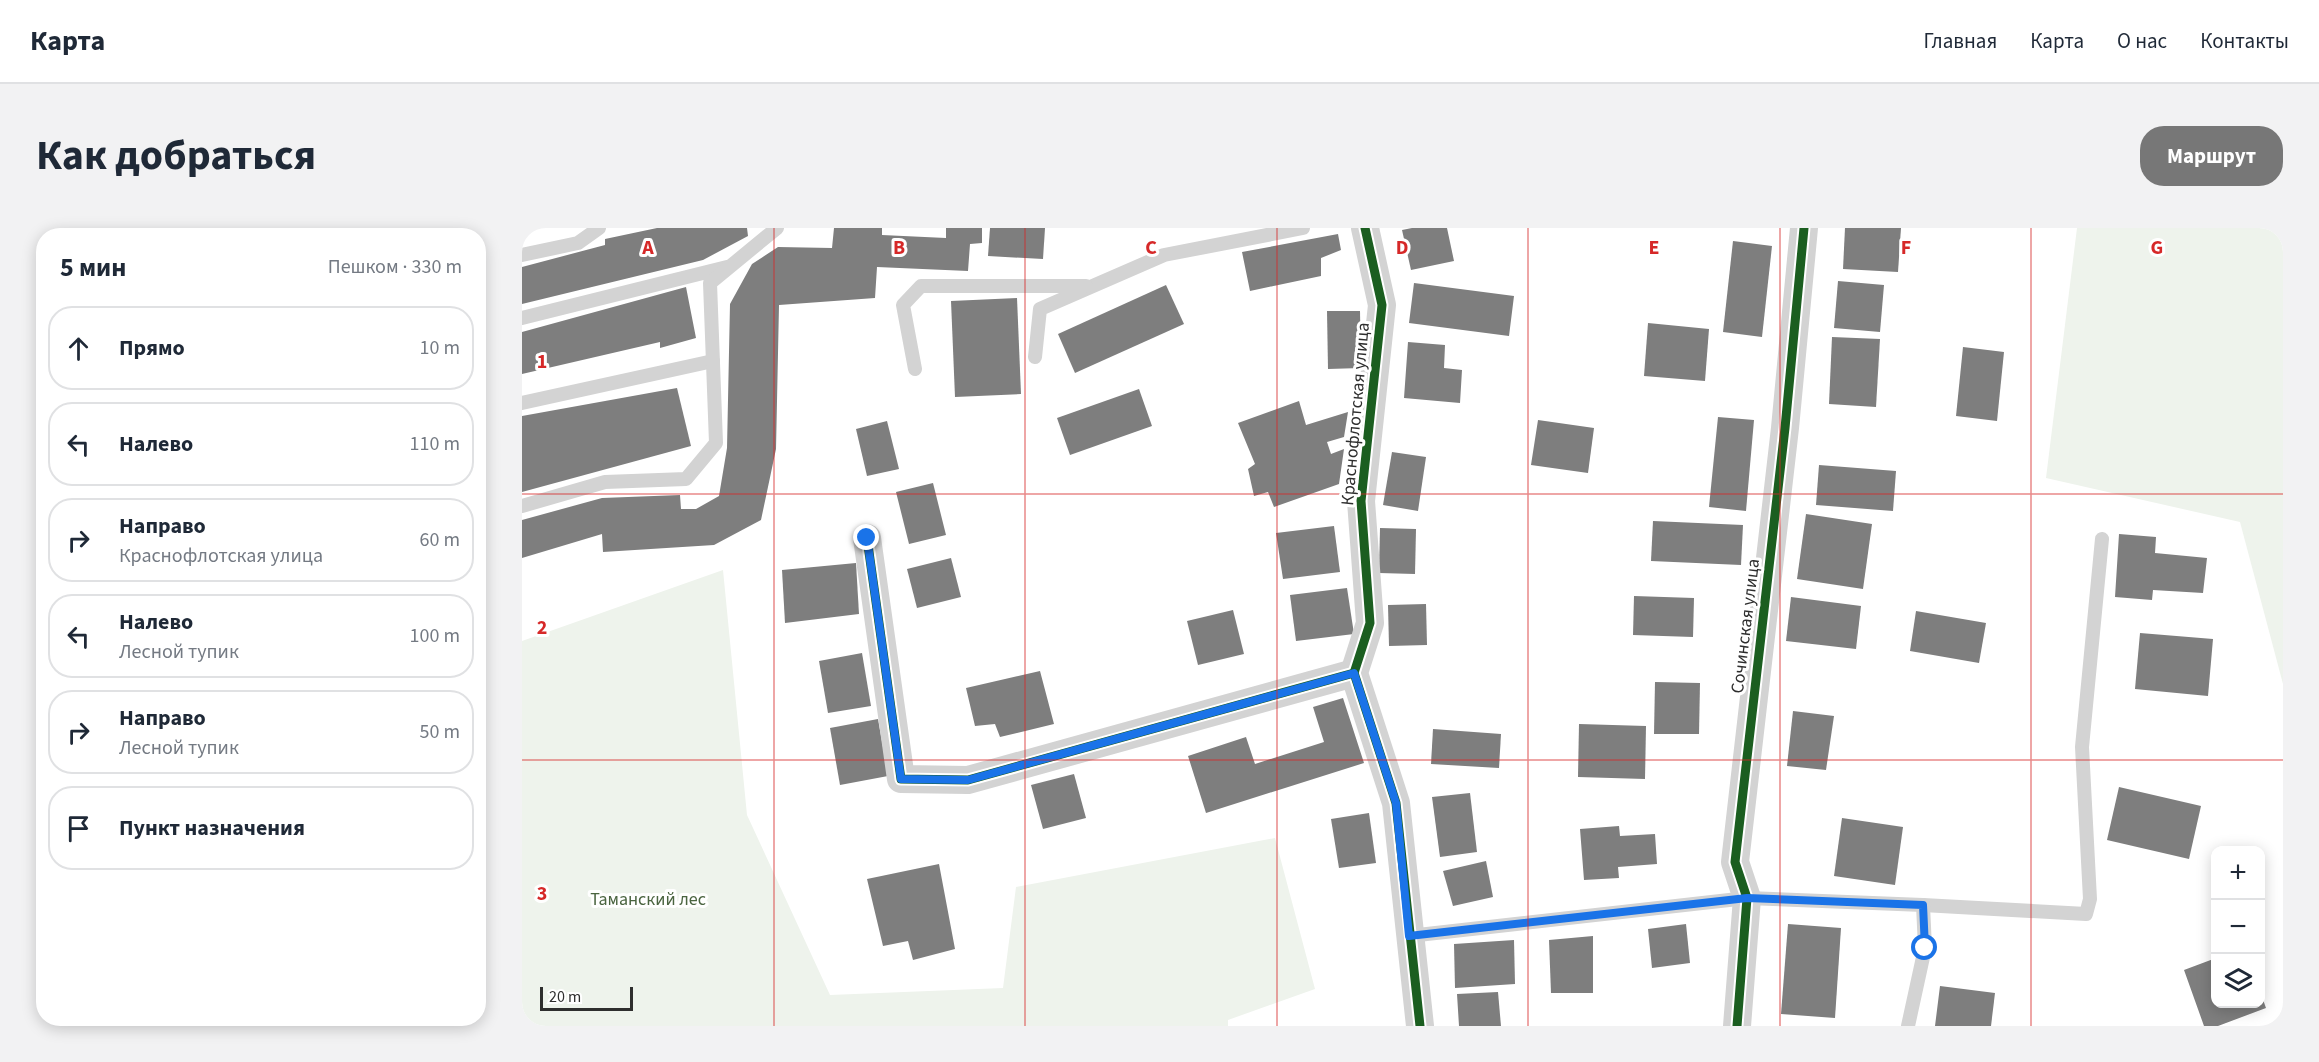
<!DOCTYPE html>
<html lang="ru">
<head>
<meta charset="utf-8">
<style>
	:root { --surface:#fff; --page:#f2f2f3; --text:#1f2937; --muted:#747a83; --line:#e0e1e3; --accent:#777 }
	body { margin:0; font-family:"Source Sans 3",sans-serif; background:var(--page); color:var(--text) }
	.controls { position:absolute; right:18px; bottom:18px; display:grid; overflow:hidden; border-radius:12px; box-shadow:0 3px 15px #0003 }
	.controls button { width:54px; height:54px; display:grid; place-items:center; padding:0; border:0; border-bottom:2px solid var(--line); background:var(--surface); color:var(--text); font:30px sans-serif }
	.scale { position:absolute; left:18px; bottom:15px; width:93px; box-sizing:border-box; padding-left:6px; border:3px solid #2e2e2e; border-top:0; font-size:16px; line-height:21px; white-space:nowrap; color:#2e2e2e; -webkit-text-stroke:4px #fff; paint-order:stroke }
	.stop { position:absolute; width:18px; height:18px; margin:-14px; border:4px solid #1a73e8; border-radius:50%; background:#fff }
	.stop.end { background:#1a73e8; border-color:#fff; box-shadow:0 2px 6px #0008 }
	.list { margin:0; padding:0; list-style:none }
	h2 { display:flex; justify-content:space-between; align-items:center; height:78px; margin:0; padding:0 24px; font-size:26px }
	h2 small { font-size:20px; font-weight:400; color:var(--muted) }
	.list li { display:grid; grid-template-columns:39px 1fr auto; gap:18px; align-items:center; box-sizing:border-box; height:84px; margin:0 12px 12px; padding:0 12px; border:2px solid var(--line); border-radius:24px }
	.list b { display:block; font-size:22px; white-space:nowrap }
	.list p { margin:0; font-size:20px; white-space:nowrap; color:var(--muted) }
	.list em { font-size:20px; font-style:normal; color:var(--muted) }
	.icon { flex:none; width:33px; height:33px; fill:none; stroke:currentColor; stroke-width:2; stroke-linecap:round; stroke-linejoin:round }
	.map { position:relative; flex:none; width:1761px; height:798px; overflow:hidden; border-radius:24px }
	header { display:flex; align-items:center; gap:36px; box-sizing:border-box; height:84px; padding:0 30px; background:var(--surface); border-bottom:2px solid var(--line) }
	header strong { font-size:28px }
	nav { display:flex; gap:33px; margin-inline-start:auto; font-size:21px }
	.intro { display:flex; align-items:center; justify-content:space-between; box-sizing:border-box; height:144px; padding:0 36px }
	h1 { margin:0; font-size:42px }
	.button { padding:15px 27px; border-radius:24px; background:var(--accent); color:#fff; font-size:21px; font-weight:700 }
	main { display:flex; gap:36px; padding:0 36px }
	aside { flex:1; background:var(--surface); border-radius:24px; box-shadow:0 3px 15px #0003 }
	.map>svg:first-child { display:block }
	.green { fill:#eef3ec }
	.building { fill:#7e7e7e }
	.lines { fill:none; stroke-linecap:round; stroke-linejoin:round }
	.lane { stroke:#d3d3d3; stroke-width:14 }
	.street { stroke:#d3d3d3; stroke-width:28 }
	.cycleway-casing { stroke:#fff; stroke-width:13 }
	.cycleway { stroke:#1b5e20; stroke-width:9 }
	.route { stroke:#1a73e8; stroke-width:8 }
	.grid { fill:none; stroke:#d62828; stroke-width:1.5; stroke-opacity:0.55 }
	.labels { text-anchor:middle; stroke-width:6; stroke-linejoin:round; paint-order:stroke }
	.street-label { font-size:18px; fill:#2e2e2e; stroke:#fff }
	.park-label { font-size:18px; fill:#4a6440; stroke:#fff }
	.grid-label { font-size:20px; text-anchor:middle; font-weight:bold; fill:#d62828; stroke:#fff; stroke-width:6; stroke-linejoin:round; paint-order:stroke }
</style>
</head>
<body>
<header>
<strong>Карта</strong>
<nav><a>Главная</a><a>Карта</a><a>О нас</a><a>Контакты</a></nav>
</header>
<div class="intro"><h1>Как добраться</h1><a class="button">Маршрут</a></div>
<main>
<aside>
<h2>5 мин<small>Пешком · 330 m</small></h2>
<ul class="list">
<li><svg class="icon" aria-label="ahead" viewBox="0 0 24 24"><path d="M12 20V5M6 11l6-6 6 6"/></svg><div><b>Прямо</b></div><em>10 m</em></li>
<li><svg class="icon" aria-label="left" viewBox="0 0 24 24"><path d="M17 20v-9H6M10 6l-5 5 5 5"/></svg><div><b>Налево</b></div><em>110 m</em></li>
<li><svg class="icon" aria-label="right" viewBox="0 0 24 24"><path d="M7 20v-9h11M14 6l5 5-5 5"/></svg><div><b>Направо</b><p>Краснофлотская улица</p></div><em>60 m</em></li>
<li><svg class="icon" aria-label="left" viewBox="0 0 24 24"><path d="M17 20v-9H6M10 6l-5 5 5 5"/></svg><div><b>Налево</b><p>Лесной тупик</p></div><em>100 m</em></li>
<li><svg class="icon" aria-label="right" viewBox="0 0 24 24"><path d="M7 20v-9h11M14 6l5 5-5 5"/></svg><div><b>Направо</b><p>Лесной тупик</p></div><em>50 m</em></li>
<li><svg class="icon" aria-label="arrive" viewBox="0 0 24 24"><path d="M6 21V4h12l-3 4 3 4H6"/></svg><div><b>Пункт назначения</b></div></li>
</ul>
</aside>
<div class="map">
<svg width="1761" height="798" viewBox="0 0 1761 798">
	<rect width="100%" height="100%" fill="#fff"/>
	<g class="green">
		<path d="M1555,0h206v456l-43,-162 -194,-44z"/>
		<path d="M201,342l24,245 83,180 173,-7 13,-101 259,-49 40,151 -87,31v6h-706v-385z"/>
	</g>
	<g class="building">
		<path d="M135,0h90l1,8 -45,24 -181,44v-37l83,-22v-6z"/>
		<path d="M312,0h48v7l64,3v-10h36v15l-12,1 -2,27 -91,-4 -2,31 -96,7 -3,144 -15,71 -47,25 -111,7 -1,-18 -80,24v-38l80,-22 78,-3 1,14h15l23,-13 8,-48 3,-144 22,-40 26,-17 54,1z"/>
		<path d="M468,0h55l-2,31 -55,-3z"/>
		<path d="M890,0h35l7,33 -43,9 -9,-40z"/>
		<path d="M1323,0h56l-3,44 -55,-3z"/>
		<path d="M816,6l3,16 -20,8v18l-71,15 -8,-39z"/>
		<path d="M1211,13l39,5 -10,91 -39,-5z"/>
		<path d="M1316,53l46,4 -4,47 -46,-4z"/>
		<path d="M892,55l100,13 -5,40 -100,-13z"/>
		<path d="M644,57l18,39 -109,49 -17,-39z"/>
		<path d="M164,59l10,51 -36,10v-6l-138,32v-42z"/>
		<path d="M495,70l4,96 -66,3 -4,-96z"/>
		<path d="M805,83h33l1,57 -33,1z"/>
		<path d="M1126,95l61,6 -4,52 -61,-5z"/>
		<path d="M1310,109l48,2 -4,68 -47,-3z"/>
		<path d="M886,114l37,3 -1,23 18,2 -2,33 -56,-5z"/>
		<path d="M1441,119l41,5 -7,69 -41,-5z"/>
		<path d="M155,160l14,58 -169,46v-76z"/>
		<path d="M617,161l13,37 -82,29 -13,-37z"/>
		<path d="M777,173l7,24 42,-13 -4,25 -17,5 4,12 13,-5 -5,35 -65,23 -6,-15 -14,4 -6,-27 7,-5 -17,-41z"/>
		<path d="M1196,189l36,3 -8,91 -37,-4z"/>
		<path d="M1016,192l56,8 -6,45 -57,-8z"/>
		<path d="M365,193l12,48 -32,7 -11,-47z"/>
		<path d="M870,224l34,5 -8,54 -35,-6z"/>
		<path d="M1297,237l77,6 -3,40 -77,-6z"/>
		<path d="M411,255l13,52 -37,9 -13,-52z"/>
		<path d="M1284,286l66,10 -9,65 -66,-10z"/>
		<path d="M1131,293l90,4 -2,40 -90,-4z"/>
		<path d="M812,298l6,46 -57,7 -7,-46z"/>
		<path d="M858,300l36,1 -1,45 -36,-1z"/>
		<path d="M1597,306l37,3 -1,16 52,5 -4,35 -50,-3 -1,10 -37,-3z"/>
		<path d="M429,330l10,39 -44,11 -10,-39z"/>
		<path d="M334,335l3,51 -74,9 -3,-53z"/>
		<path d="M825,360l7,46 -58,7 -6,-46z"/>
		<path d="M1112,368l60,2 -1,39 -60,-2z"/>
		<path d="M1269,369l70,9 -5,43 -70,-8z"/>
		<path d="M904,376l1,41 -38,1 -1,-41z"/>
		<path d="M711,382l11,44 -46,11 -11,-44z"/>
		<path d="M1394,383l70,12 -7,40 -69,-12z"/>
		<path d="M1618,405l73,6 -5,57 -73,-7z"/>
		<path d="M340,425l9,53 -43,7 -9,-52z"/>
		<path d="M518,443l14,53 -54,13 -5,-13 -20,2 -9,-38z"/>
		<path d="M1133,454l45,1 -1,51h-45z"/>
		<path d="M821,470l21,65 -158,50 -18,-57 58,-19 9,27 69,-22 -11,-35z"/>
		<path d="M1271,483l41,5 -8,54 -39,-4z"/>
		<path d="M356,491l10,57 -48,9 -10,-57z"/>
		<path d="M1057,496l67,2 -1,53 -67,-2z"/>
		<path d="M911,501l68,5 -2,34 -68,-4z"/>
		<path d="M552,546l12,44 -43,11 -12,-44z"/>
		<path d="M1597,559l82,19 -12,53 -82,-19z"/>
		<path d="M948,565l7,59 -37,5 -8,-60z"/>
		<path d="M847,585l7,50 -37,5 -8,-49z"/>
		<path d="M1320,590l61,9 -8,58 -61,-9z"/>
		<path d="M1097,598l1,10 35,-2 2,30 -39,3 1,11 -35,2 -4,-51z"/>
		<path d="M964,633l7,36 -40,9 -10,-35z"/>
		<path d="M417,636l16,85 -42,11 -5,-19 -25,5 -16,-67z"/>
		<path d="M1164,696l4,39 -38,5 -4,-39z"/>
		<path d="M1266,696l53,4 -6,90 -54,-4z"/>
		<path d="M1071,708v57h-42l-2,-53z"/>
		<path d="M992,712l1,44 -60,4 -1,-44z"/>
		<path d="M1694,730v46h44l1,-10 5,14 -48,18h-14l-20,-56z"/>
		<path d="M1418,758l55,7 -4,33h-56z"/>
		<path d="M976,764l3,34h-42l-2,-32z"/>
	</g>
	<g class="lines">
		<g class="lane">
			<path d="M0,27l56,-12 21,-15"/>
			<path d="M0,90l205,-51"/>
			<path d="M513,129l5,-48 124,-54 139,-27"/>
			<path d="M393,141l-12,-64 18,-19h165"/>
			<path d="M0,175l191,-42"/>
			<path d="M0,278l83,-24 81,-3 30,-36 -6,-160 67,-55"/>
			<path d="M1401,677l163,9 4,-15 -8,-152 20,-208"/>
			<path d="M887,708l338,-38 176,7 2,43 -17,78"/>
		</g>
		<g class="street">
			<path d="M843,0l17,77 -21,196 9,122 -16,50 42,130 24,223"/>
			<path d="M345,310l34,241 67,1 386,-107"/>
			<path d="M1215,798l10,-128 -12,-36 50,-434 19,-200"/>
		</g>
		<defs>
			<g id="cycleway">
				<path d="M843,0l17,77 -21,196 9,122 -16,50 42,130 24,223"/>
				<path d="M345,310l34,241 67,1 386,-107"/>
				<path d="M1215,798l10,-128 -12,-36 50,-434 19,-200"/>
			</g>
		</defs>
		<use href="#cycleway" class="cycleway-casing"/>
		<use href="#cycleway" class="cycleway"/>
	</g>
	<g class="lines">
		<path class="route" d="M345,310l34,241 67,1 386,-107 42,130 13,133 338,-38 176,7 2,43"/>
	</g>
	<path class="grid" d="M252,0v798M503,0v798M755,0v798M1006,0v798M1258,0v798M1509,0v798M0,266h1761M0,532h1761"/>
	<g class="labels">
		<g class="street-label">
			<text transform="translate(833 186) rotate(-85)" y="6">Краснофлотская улица</text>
			<text transform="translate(1223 398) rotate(-83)" y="6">Сочинская улица</text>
		</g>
		<g class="park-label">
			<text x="126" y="677">Таманский лес</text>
		</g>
	</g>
	<g class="grid-label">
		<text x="126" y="26">A</text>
		<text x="377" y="26">B</text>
		<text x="629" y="26">C</text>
		<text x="880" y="26">D</text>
		<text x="1132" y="26">E</text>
		<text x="1384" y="26">F</text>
		<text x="1635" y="26">G</text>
		<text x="20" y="140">1</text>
		<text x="20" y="406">2</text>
		<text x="20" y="672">3</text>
	</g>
</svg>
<div class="controls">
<button>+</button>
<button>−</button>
<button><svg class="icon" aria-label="layers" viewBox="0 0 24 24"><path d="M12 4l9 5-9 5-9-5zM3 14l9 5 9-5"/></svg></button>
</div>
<div class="scale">20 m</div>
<div class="stop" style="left:1403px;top:720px"></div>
<div class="stop end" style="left:345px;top:310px"></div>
</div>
</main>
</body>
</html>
